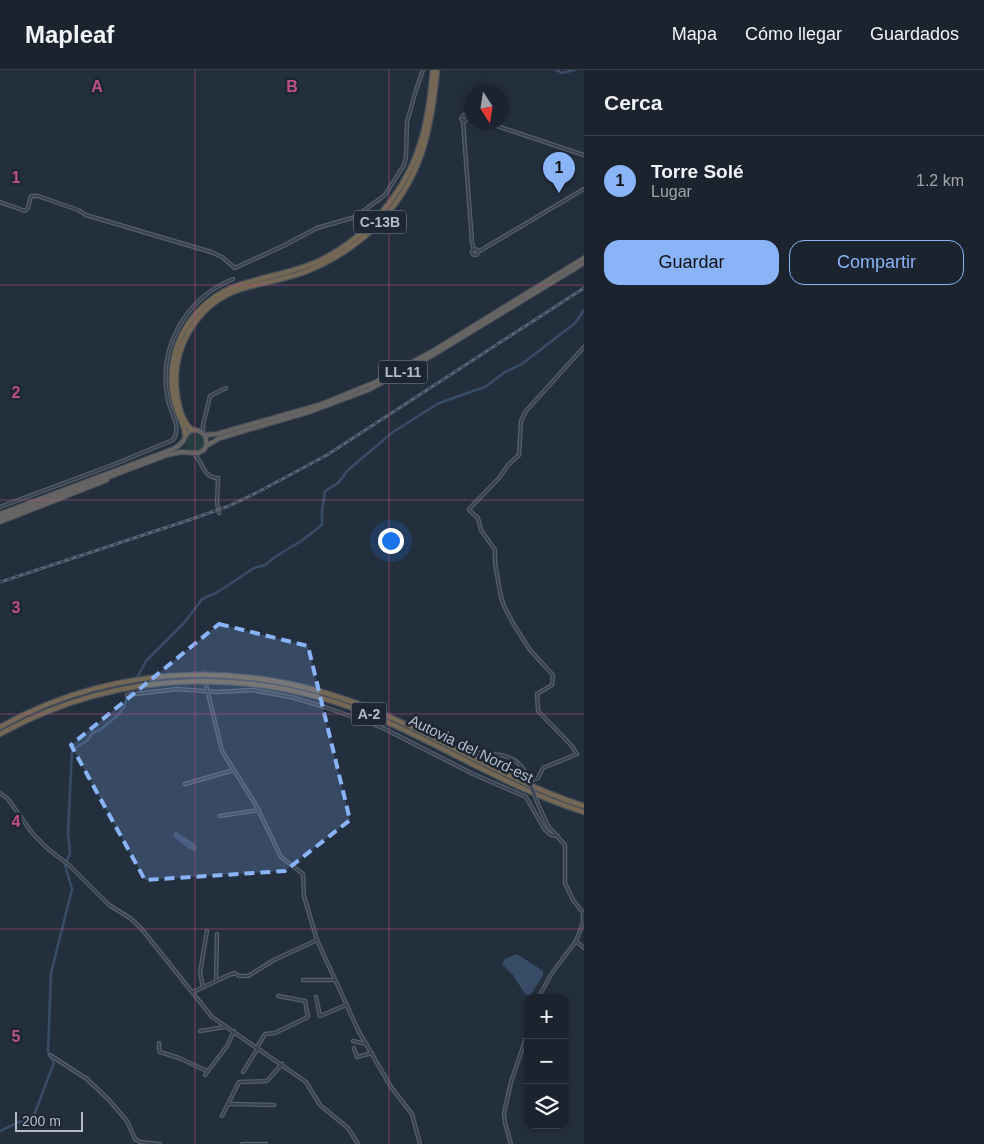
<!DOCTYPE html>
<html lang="es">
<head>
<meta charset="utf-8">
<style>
	:root { --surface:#1b232e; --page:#282f3a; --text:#f1f3f6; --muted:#a0a4aa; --line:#39404a; --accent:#8ab4f8 }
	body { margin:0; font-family:Arial,sans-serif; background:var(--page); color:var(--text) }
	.controls { position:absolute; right:15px; bottom:15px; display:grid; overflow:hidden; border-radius:10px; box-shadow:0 2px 12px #0003 }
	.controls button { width:45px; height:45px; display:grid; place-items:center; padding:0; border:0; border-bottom:1px solid var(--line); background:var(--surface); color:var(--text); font:25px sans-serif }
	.compass { position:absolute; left:464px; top:15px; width:45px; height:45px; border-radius:50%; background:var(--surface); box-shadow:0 2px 12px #0003; rotate:168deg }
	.scale { position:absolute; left:15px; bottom:12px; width:68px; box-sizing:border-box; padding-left:5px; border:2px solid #b4bcc9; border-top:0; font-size:14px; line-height:18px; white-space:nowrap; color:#b4bcc9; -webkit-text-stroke:4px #1d2633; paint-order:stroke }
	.you { position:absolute; left:390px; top:470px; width:18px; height:18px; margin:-12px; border:4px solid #fff; border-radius:50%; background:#1a73e8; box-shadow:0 0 0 8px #1a73e833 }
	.badge { display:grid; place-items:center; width:32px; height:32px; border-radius:50%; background:var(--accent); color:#111; font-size:16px; font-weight:700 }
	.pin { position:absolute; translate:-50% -41px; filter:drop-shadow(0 1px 2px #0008) }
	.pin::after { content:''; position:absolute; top:26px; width:18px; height:15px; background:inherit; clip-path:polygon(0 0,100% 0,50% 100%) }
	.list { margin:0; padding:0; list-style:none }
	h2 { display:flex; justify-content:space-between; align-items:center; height:65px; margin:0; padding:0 20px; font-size:21px }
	h2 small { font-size:16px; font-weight:400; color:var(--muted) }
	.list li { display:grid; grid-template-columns:32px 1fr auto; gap:15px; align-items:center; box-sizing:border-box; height:90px; padding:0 20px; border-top:1px solid var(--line) }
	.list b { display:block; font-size:19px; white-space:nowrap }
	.list p { margin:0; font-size:16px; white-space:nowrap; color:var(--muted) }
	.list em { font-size:16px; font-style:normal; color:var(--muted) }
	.actions { display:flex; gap:10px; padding:15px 20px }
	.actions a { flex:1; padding:11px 0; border:1px solid var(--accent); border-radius:15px; text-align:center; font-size:18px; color:var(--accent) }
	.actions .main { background:var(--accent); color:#111 }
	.icon { flex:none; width:28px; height:28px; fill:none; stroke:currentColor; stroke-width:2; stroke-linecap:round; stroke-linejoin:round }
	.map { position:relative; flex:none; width:584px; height:1074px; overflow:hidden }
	header { display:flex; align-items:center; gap:30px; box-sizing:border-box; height:70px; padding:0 25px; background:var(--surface); border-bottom:1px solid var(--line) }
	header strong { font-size:24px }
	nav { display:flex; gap:28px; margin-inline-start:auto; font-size:18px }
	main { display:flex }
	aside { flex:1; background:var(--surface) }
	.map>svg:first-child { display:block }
	.green { fill:#263c3f }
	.water { fill:#394c67 }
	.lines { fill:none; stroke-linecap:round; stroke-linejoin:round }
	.canal { stroke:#394c67; stroke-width:2.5 }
	.minor-tunnel { stroke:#3a4453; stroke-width:2; stroke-dasharray:2 1; stroke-linecap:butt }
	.minor-casing { stroke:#565f6c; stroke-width:4.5 }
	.trunk-casing { stroke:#434c59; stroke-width:6 }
	.motorway-casing { stroke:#434c59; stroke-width:7 }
	.minor { stroke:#38414e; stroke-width:2 }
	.trunk { stroke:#656462; stroke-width:4 }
	.motorway { stroke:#746855; stroke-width:4.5 }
	.rail-casing { stroke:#5a6575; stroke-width:3 }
	.rail { stroke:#1d2633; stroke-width:1; stroke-dasharray:4; stroke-linecap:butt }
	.minor-bridge-casing { stroke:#565f6c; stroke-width:4.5; stroke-linecap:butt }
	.minor-bridge { stroke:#38414e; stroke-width:2 }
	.marked { fill:#8ab4f8; fill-opacity:0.2; stroke:#8ab4f8; stroke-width:4; stroke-dasharray:10 6; stroke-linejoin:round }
	.grid { fill:none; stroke:#bd5182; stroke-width:1; stroke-opacity:0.55 }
	.labels { text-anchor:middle; stroke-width:5; stroke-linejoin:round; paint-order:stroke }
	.shield { fill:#1d2633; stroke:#878f9c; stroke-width:1 }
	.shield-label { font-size:14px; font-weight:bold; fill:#b4bcc9 }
	.street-label { font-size:15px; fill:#b4bcc9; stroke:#1d2633 }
	.grid-label { font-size:16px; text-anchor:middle; font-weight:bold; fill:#bd5182; stroke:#1d2633; stroke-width:5; stroke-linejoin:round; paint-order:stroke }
</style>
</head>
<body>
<header>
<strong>Mapleaf</strong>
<nav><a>Mapa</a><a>Cómo llegar</a><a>Guardados</a></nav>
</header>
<main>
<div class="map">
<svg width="584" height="1074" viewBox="0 0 584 1074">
	<rect width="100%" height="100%" fill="#242f3e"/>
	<circle class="green" cx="195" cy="372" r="10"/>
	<g class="water">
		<path d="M175,761l20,13 2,3 -2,4 -6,-2 -16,-13z"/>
		<path d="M517,884l26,17v4l-13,21 -5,-2 -12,-19 -11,-11 3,-5z"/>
	</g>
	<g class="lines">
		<g class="canal">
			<path d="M556,0l6,3 13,-3"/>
			<path d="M0,1061l34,-16 20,-52 -6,-11 3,-79 21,-84 -7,-24 5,-12 -2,-21 4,-82 16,-10 4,-7 8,-3 18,-15 7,-9 1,-7 20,-38 38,-38 16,-21 2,-3 14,-6 38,-25 11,-3 10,-8 26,-16 21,-16v-15l3,-19 13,-8 10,-13 45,-38 46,-29 46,-16 20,-15 17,-8 53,-41 9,-13"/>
		</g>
		<path class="minor-tunnel" d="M203,599l2,11"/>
		<defs>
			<g id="minor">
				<path d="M467,48l-2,3 -4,-2 3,-4 3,3h5"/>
				<path d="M463,51l9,121 2,8"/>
				<path d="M485,52l99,33"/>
				<path d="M0,132l25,9 3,-3 3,-12h7l40,14 8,5 125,37 11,5 13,11 50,-23 32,-17 38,-11 30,-22 19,-30 2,-8 1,-35 9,-32 7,-20"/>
				<circle cx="475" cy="182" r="3"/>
				<path d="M478,182l106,-63"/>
				<path d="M203,362v-7l7,-29 16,-8"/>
				<path d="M194,384c10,9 8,23 24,24l-1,25 2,10"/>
				<path d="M0,437l115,-43 58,-24c9,-12 -2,-26 -5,-40 -11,-52 17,-101 65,-121"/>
				<path d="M206,615l16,66 34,54 25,52 22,17 1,22 13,44 42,92 32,55 21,27 8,30"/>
				<path d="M127,625l50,-6 40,3 35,-2 39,7 34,10 58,21 90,46 53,23 19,33 6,5 7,1"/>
				<path d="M477,683l12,8 44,19 5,-2 5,-10 34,-14 -6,-9 -33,-34 -1,-17 15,-9 1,-10 -23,-25 -16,-25 -10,-19 -3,-9 -6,-34v-13l-14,-20 -3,-12 -8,-7 -1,-2 30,-31 9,-13 11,-10 2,-34 5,-10 58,-64"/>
				<path d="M477,683c21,1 41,1 50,23"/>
				<path d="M185,714l49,-14"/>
				<path d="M0,723l8,6 25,35 15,15 21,16 40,40 21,13 10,9 72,90 94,65 14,23 28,23 10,16"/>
				<path d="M220,746l39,-6"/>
				<path d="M576,871l8,7"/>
				<path d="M303,910h32"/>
				<path d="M216,911l1,-47"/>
				<path d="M203,917l-3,-14 7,-42"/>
				<path d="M193,922l36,-17 6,-2 4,3h9l26,-16 43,-20"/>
				<path d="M316,927l4,19 26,-11"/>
				<path d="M538,928l14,-25 24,-32 7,-18v-10l-10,-13 -8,-17v-38l-17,-19 -10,-22"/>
				<path d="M200,961l25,-4"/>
				<path d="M353,971l13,3"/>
				<path d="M159,973v6l1,3 19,6 28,13"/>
				<path d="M257,977l8,-13 10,-1 33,-16 -3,-16 -27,-5"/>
				<path d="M354,978l3,9 15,-4"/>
				<path d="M50,985l37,24 21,20 19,22 8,18 5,3 20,2"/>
				<path d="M243,1002l15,-24"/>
				<path d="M205,1005l22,-29 7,-15"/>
				<path d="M229,1034l45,1"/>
				<path d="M222,1046l17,-34 28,-1 15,-17"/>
				<path d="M242,1074h24"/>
				<path d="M511,1074l-6,-21 -1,-10 7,-31 17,-50"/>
			</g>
			<g id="trunk">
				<path d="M205,365l12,-1 102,-29 57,-23 57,-31 151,-93"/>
				<path d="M0,444l173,-65c4,-2 8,-5 10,-8 3,-7 8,-15 18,-9 5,3 6,8 5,14"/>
				<path d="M0,448l167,-63 14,-3 17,1 6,-3 2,-4 14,-8 92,-27 56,-21 65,-35 151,-92"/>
				<path d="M0,452l107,-42"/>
			</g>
			<g id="motorway">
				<path d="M192,360c-12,-10 -15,-30 -16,-45 -2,-41 23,-81 62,-95 23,-8 47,-10 69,-19 25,-10 48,-25 67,-43 47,-46 57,-95 63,-158"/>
				<path d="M185,364c0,-7 -4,-14 -7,-21 -7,-18 -8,-37 -4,-56 7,-33 32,-61 65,-72 27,-9 54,-12 80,-24 51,-25 90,-73 104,-127 6,-21 8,-43 10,-64"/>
				<path d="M0,657c124,-69 265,-67 392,-9 64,29 124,66 192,88"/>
				<path d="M0,664c122,-67 258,-69 385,-13 67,30 129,69 199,91"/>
			</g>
		</defs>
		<use href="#minor" class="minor-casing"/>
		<use href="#trunk" class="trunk-casing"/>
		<use href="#motorway" class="motorway-casing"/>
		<use href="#minor" class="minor"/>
		<use href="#trunk" class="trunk"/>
		<use href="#motorway" class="motorway"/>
		<defs>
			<path id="rail" d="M0,512l189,-62 40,-14 29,-14 69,-37 257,-167"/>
		</defs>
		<use href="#rail" class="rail-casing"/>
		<use href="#rail" class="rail"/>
		<defs>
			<path id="minor-bridge" d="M527,706l11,28"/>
		</defs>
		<use href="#minor-bridge" class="minor-bridge-casing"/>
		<use href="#minor-bridge" class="minor-bridge"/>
	</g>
	<path class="marked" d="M219,554l89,22 42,174 -65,51 -140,9 -74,-135z"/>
	<path class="grid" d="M195,0v1074M389,0v1074M0,215h584M0,430h584M0,644h584M0,859h584"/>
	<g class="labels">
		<g class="shield">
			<rect x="354" y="140.5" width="52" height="23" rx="4"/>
			<rect x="379" y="290.5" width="48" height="23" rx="4"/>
			<rect x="351.5" y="632.5" width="35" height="23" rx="4"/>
		</g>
		<g class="shield-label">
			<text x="380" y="157">C-13B</text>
			<text x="403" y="307">LL-11</text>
			<text x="369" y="649">A-2</text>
		</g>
		<g class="street-label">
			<text transform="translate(471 679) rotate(26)" y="5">Autovia del Nord-est</text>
		</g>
	</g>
	<g class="grid-label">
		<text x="97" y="22">A</text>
		<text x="292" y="22">B</text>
		<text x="16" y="113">1</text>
		<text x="16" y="328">2</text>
		<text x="16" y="543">3</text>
		<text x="16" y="757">4</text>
		<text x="16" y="972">5</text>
	</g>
</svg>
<div class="controls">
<button>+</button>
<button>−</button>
<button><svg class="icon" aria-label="layers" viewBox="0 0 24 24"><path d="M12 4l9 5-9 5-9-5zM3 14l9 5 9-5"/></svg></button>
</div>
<svg class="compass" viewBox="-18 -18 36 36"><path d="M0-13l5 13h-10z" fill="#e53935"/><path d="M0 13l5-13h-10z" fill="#a0a4aa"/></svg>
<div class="scale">200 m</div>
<div class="you"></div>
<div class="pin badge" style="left:559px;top:123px">1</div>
</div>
<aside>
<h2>Cerca<small></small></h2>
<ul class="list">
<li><span class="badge">1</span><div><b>Torre Solé</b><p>Lugar</p></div><em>1.2 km</em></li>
</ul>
<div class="actions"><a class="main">Guardar</a><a>Compartir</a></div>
</aside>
</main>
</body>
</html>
